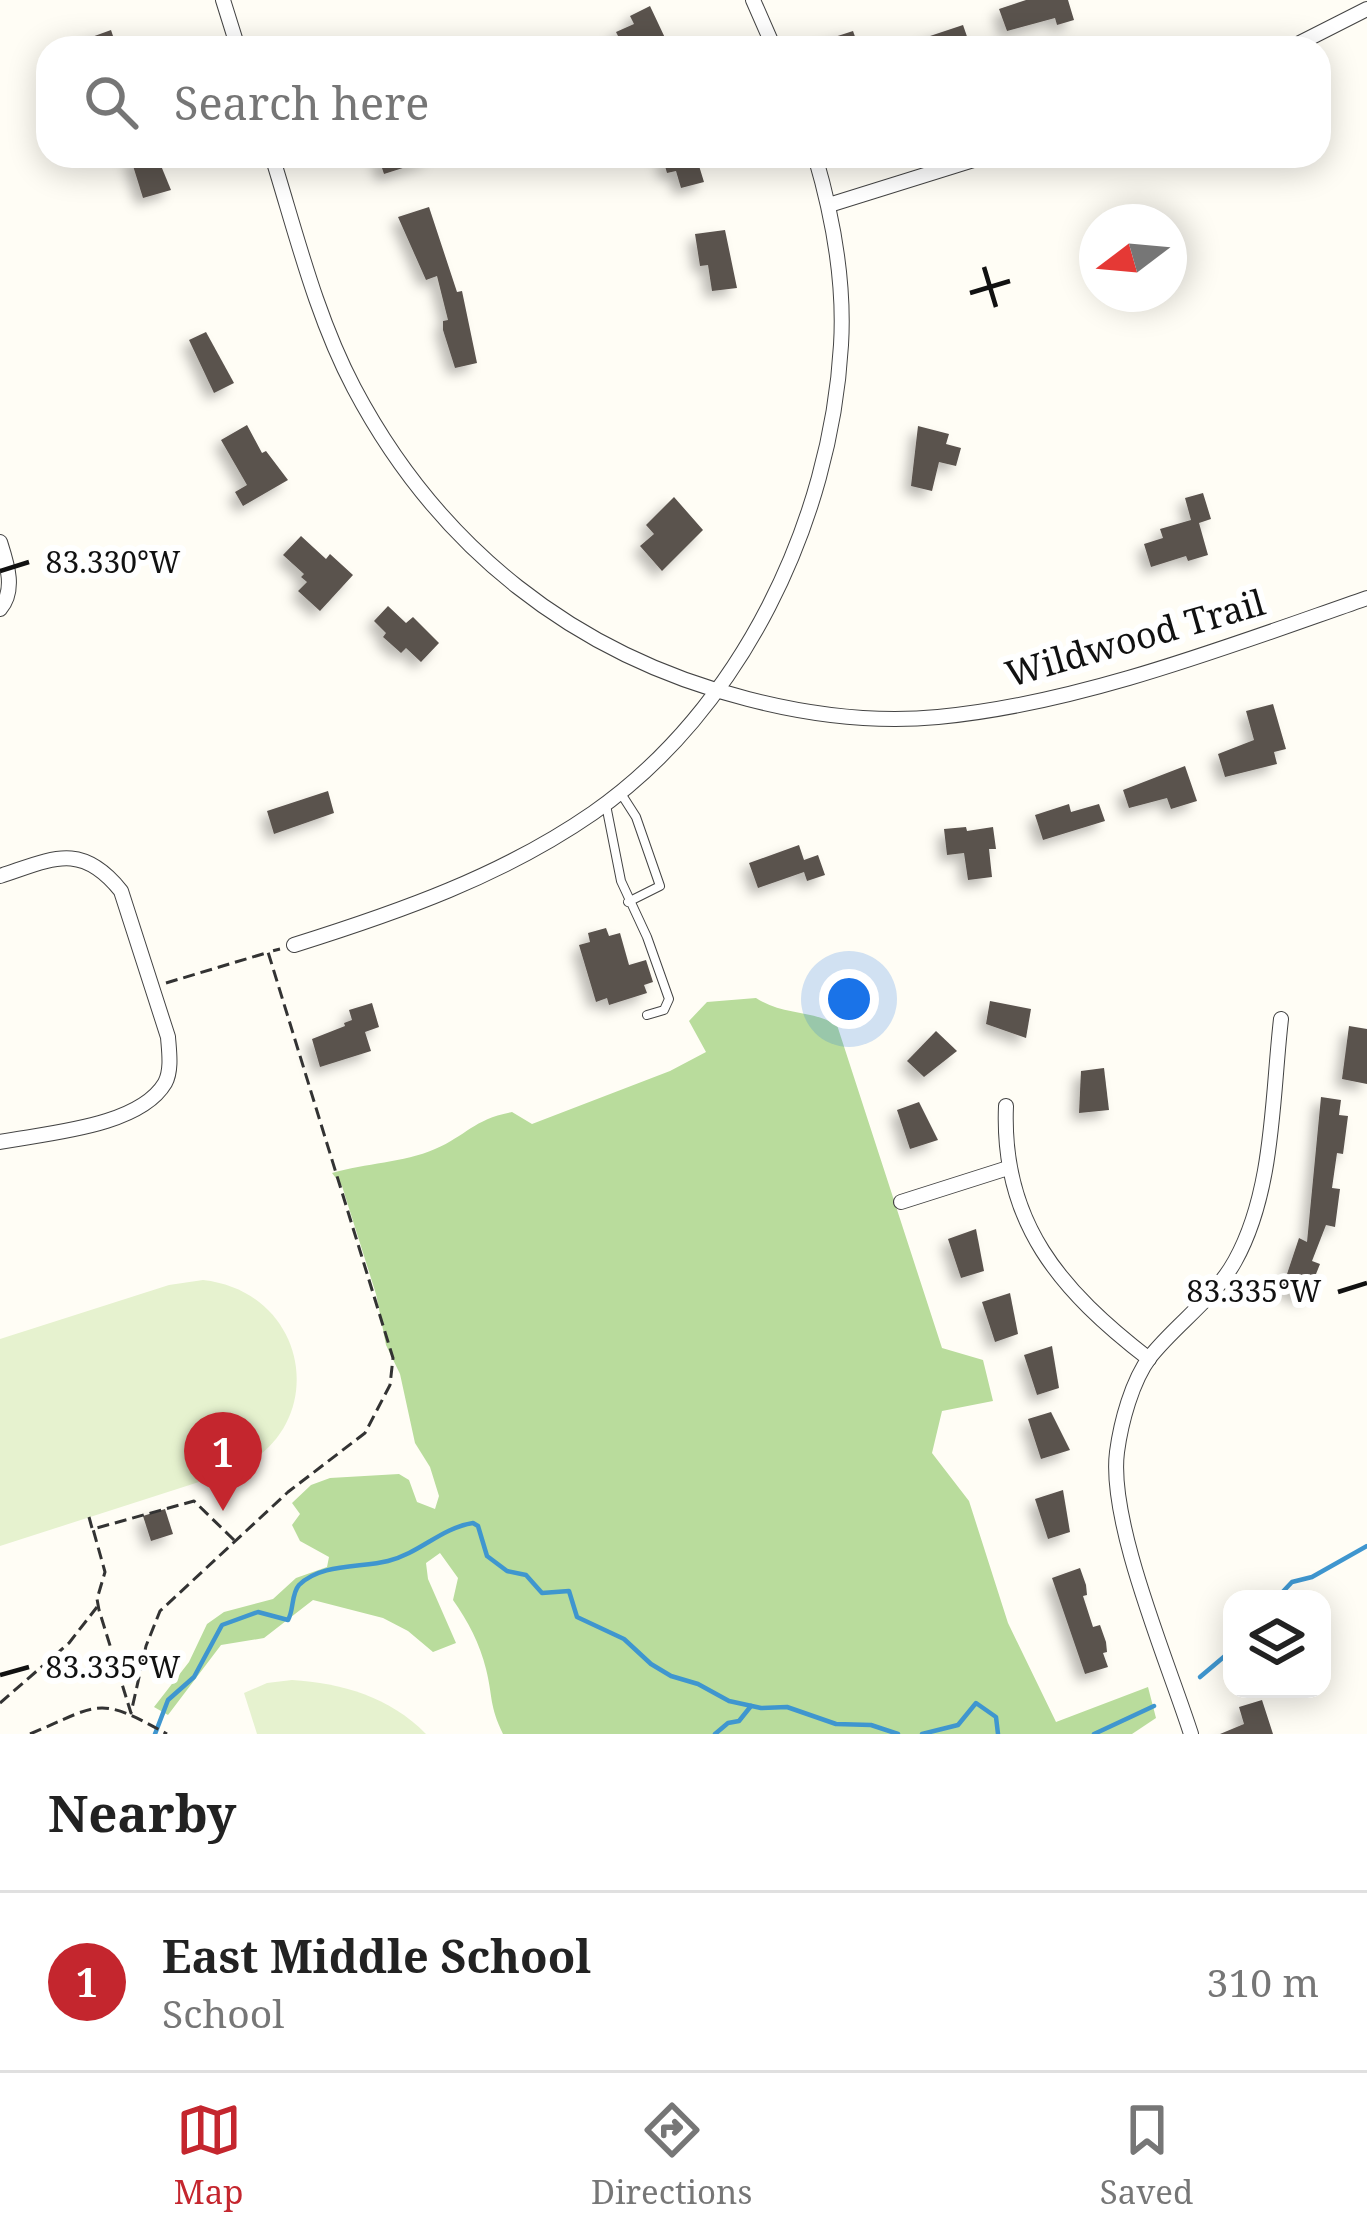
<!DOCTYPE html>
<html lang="en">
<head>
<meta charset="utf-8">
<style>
	:root { --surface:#fff; --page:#f2f2f2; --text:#222; --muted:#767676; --line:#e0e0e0; --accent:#c4262e }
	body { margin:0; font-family:"Noto Serif",serif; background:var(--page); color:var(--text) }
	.controls { position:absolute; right:36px; bottom:36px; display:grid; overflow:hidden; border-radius:24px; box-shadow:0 6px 30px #0003 }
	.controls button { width:108px; height:108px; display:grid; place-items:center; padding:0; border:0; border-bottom:3px solid var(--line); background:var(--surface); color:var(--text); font:60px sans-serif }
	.compass { position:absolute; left:1079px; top:204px; width:108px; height:108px; border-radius:50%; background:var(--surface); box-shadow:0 6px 30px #0003; rotate:254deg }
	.you { position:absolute; left:849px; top:999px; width:42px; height:42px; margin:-30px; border:9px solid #fff; border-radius:50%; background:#1a73e8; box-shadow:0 0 0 18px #1a73e833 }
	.badge { display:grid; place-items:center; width:78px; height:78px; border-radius:50%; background:var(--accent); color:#fff; font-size:39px; font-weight:700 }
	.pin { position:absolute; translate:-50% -99px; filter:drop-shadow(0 3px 6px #0008) }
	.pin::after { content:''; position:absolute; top:63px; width:42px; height:36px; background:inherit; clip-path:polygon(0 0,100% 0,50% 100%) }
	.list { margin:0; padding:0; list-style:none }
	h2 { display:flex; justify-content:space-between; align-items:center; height:156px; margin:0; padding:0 48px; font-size:51px }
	h2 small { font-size:39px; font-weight:400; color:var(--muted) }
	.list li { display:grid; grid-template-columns:78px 1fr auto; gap:36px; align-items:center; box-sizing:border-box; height:180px; padding:0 48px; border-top:3px solid var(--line) }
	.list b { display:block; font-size:45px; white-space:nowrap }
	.list p { margin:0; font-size:39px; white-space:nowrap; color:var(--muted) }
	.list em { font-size:39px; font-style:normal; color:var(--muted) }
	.icon { flex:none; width:66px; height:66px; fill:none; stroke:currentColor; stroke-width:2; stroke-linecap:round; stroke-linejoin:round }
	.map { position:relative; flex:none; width:1367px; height:1734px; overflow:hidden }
	.search { position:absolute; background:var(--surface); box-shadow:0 6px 30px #0003; left:36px; right:36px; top:36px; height:132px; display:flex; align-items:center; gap:30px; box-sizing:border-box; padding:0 42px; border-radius:36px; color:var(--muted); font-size:45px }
	.sheet { height:336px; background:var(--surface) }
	nav { display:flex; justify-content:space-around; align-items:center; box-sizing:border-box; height:168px; border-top:3px solid var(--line); background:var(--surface); font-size:33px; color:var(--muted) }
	nav a { display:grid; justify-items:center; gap:6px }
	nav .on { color:var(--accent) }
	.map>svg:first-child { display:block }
	.forest { fill:#b9dc9c }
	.pitch { fill:#e6f2cf }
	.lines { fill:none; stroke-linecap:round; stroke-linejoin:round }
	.stream { stroke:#3f96cf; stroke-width:4.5 }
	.building { fill:#5a524d; filter:url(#shadow) }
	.lane-casing { stroke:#444; stroke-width:10 }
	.street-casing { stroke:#444; stroke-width:16 }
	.path { stroke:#333; stroke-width:3; stroke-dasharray:12 6; stroke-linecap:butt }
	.lane { stroke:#fff; stroke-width:8 }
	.street { stroke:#fff; stroke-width:14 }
	.ticks { fill:none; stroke:#111; stroke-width:4.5 }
	.labels { text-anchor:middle; stroke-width:12; stroke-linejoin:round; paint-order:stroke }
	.street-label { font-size:36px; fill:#111; stroke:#fff }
	.ticks-label { font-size:30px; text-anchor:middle; fill:#111; stroke:#fff; stroke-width:12; stroke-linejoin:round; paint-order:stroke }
</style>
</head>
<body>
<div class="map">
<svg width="1367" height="1734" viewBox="0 0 1367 1734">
	<defs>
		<filter id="shadow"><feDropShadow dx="-7" dy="7" stdDeviation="6" flood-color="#0004"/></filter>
	</defs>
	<rect width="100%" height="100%" fill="#fffdf5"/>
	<path class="forest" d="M756,998c28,18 53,11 81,27l105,323 41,12 10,41 -51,10 -10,42 37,48 39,122 48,99 92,-35 8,31 -24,16h-629c-14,-29 -10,-37 -17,-65 -6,-25 -18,-48 -33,-69l5,-22 -18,-25 -14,10 2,16 28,64 -23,9 -25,-21 -25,-13 -70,-18 -49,38 -43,7 -53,70 -14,-8 35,-45 18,-38 17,-12 49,-13 23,-21 31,-11 2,-10 -29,-16 -8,-16 8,-11 -8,-11 19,-18 19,-7 69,-4 10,6 8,22 18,7 4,-13 -9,-29 -15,-24 -15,-69 -14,-29 -10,-51 -34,-108 -10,-13c34,-10 71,-10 103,-24 32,-14 39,-30 77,-37l20,12 138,-53 36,-19 -17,-31 18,-19z"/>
	<g class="pitch">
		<path d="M203,1280c108,12 130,151 27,192l-230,74v-207l169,-54z"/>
		<path d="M292,1680c50,3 98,17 134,54h-169l-13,-41 23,-10z"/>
	</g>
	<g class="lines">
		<g class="stream">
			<path d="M1276,1599l16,-17 20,-5 55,-31"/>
			<path d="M1200,1677l32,-27"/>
			<path d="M155,1734l13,-34 26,-23 28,-52 36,-13 30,8c6,-10 3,-26 11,-35 22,-22 62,-17 89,-24 32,-8 53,-33 85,-38l5,3 9,30 20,15 19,4 16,18 27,-2 8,26 47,22 27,25 20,12 27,8 31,17 32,7 26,-1 49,17 35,1 27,9"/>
			<path d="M715,1734l13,-11 11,-2 12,-15"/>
			<path d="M922,1734l36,-9 18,-22 20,14 2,17"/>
			<path d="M1094,1734l60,-28"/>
		</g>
	</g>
	<g class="building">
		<path d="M1026,0h42l6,20 -17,5 -2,-7 -48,13 -8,-22z"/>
		<path d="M650,6l16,34 -7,3 3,5h-38l-8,-16 18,-8 -4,-8z"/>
		<path d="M963,25l8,23h-40l-4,-11z"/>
		<path d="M111,30l6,18h-50v-2z"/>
		<path d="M853,31l6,17h-48l-1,-3z"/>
		<path d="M130,156h27l14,34 -28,8z"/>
		<path d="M378,156h52l1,3 -47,15z"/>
		<path d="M662,156h34l8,26 -23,6 -5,-17 -9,2z"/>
		<path d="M429,207l28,85 5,-1 15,72 -22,5 -12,-38v-9l5,-1 -11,-44 -11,4 -28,-63z"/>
		<path d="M725,230l12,58 -25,3 -4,-26 -8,1 -5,-32z"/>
		<path d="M206,332l28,51 -20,10 -25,-53z"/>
		<path d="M247,425l15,28 4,-2 22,29 -45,26 -8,-14 12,-7 -26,-45z"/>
		<path d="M918,426l31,8 -3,10 15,4 -5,18 -17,-4 -7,29 -21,-5z"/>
		<path d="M1203,493l8,26 -12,4 9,32 -20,6 -2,-5 -35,11 -7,-23 19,-6 -3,-9 31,-9 -6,-22z"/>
		<path d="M674,497l29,33 -41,41 -22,-25 14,-12 -8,-9z"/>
		<path d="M301,536l25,23 4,-5 23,21 -33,36 -22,-20 9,-9 -6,-5 3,-3 -21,-19z"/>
		<path d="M388,606l18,17 7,-6 26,26 -18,19 -15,-14 -5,5 -18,-16 3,-4 -12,-12z"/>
		<path d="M1273,704l13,45 -12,3 3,12 -52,13 -7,-23 36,-14 -8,-29z"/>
		<path d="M1185,766l12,35 -26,8 -4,-11 -38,10 -6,-18z"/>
		<path d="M328,791l6,22 -60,21 -7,-23z"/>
		<path d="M1069,804l2,8 28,-8 6,17 -62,19 -8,-25z"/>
		<path d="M966,827l1,4 26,-4 3,22h-7l3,28 -24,3 -4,-27 -17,2 -3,-26z"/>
		<path d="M799,845l5,15 14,-5 7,20 -18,6 -3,-9 -46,16 -9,-25z"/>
		<path d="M606,928l3,8 11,-3 9,32 17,-5 7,22 -9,3 3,8 -38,12 -2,-7 -11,4 -17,-57 11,-3 -2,-9z"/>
		<path d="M990,1001l41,8 -5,29 -40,-14z"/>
		<path d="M372,1003l7,24 -14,5 6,19 -51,16 -8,-28 33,-13 -1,-3 8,-3 -3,-10z"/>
		<path d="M1349,1026l18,3v55l-25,-5z"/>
		<path d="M936,1031l21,20 -33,26 -17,-16z"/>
		<path d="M1104,1068l5,42 -30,3 2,-42z"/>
		<path d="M1321,1097l20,3 -2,15 9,1 -5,38 -6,-1 -5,35 8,1 -5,38 -9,-2 -14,36 8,3 -14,35 -24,-10 17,-51 8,4z"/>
		<path d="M919,1102l19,38 -28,9 -13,-39z"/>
		<path d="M976,1229l8,42 -23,7 -13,-39z"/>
		<path d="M1010,1293l8,41 -23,8 -13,-40z"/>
		<path d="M1052,1346l7,42 -22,7 -13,-40z"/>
		<path d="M1051,1412l19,38 -29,9 -13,-40z"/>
		<path d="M1063,1490l7,42 -22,7 -13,-40z"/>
		<path d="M165,1509l8,25 -22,7 -8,-25z"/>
		<path d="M1080,1568l6,17 1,10 -4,1 10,31 7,-2 6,17 1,10 -4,1 5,14 -23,7 -33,-96z"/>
		<path d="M1262,1700l11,34h-53l24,-10 -5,-17z"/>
	</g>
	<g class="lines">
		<defs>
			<g id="lane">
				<path d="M620,792l16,25 24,69 -32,16"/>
				<path d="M606,805l15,76 26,56 22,62 -5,11 -17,5"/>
			</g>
			<g id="street">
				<path d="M223,0l15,48"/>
				<path d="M753,0l21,48"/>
				<path d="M1290,48l77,-39"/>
				<path d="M272,156c24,77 44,160 82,232 84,159 220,267 394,311 62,16 126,24 190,18 141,-13 294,-72 429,-119"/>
				<path d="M829,205l157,-49"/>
				<path d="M0,542c7,22 16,48 0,67"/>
				<path d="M0,876c52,-17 81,-35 121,15l47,146c1,14 4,33 -3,46 -26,44 -119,50 -165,59"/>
				<path d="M294,945c105,-33 208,-69 299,-132 148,-103 238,-292 248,-468 4,-65 -8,-128 -26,-189"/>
				<path d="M1006,1106c-5,117 55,185 143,253"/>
				<path d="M901,1202l107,-34"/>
				<path d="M1191,1734c-23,-72 -83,-212 -74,-282 4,-30 15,-71 33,-95 26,-33 64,-58 85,-96 39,-70 37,-164 46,-242"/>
			</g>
		</defs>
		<use href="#lane" class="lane-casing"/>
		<use href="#street" class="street-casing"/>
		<g class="path">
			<path d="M166,983l100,-30"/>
			<path d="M89,1517l3,11"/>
			<path d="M234,1540l-40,-39 -101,28 12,43 -8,27 2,11 32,103 15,-67 14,-35 128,-119 77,-59 25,-48 3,-27 -125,-406 12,-3"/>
			<path d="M0,1703l69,-60 28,-36"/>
			<path d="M30,1734c71,-30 67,-39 137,0"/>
		</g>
		<use href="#lane" class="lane"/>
		<use href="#street" class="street"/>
	</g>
	<path class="ticks" d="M984,267l12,40M970,293l40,-12M0,571l29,-9M1338,1292l29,-9M0,1675l29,-8"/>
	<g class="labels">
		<g class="street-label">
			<text transform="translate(1135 638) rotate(-16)" y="13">Wildwood Trail</text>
		</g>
	</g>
	<g class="ticks-label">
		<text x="113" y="573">83.330°W</text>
		<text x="1254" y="1302">83.335°W</text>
		<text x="113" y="1678">83.335°W</text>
	</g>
</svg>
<div class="controls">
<button><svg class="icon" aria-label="layers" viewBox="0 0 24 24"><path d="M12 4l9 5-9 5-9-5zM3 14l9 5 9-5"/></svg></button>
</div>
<svg class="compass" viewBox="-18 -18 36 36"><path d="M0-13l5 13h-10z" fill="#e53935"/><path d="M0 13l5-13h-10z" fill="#767676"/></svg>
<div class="you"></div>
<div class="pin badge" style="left:223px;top:1511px">1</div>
<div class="search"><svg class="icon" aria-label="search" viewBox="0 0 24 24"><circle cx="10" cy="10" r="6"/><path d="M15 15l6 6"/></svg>Search here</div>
</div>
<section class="sheet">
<h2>Nearby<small></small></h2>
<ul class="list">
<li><span class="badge">1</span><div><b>East Middle School</b><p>School</p></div><em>310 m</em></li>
</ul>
</section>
<nav>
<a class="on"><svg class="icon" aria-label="map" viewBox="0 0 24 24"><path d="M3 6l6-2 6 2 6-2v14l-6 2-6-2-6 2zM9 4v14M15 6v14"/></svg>Map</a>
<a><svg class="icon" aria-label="directions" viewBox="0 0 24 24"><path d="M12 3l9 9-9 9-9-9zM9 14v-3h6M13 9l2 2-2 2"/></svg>Directions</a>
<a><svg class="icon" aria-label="saved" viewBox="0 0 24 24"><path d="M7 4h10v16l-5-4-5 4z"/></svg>Saved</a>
</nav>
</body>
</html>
